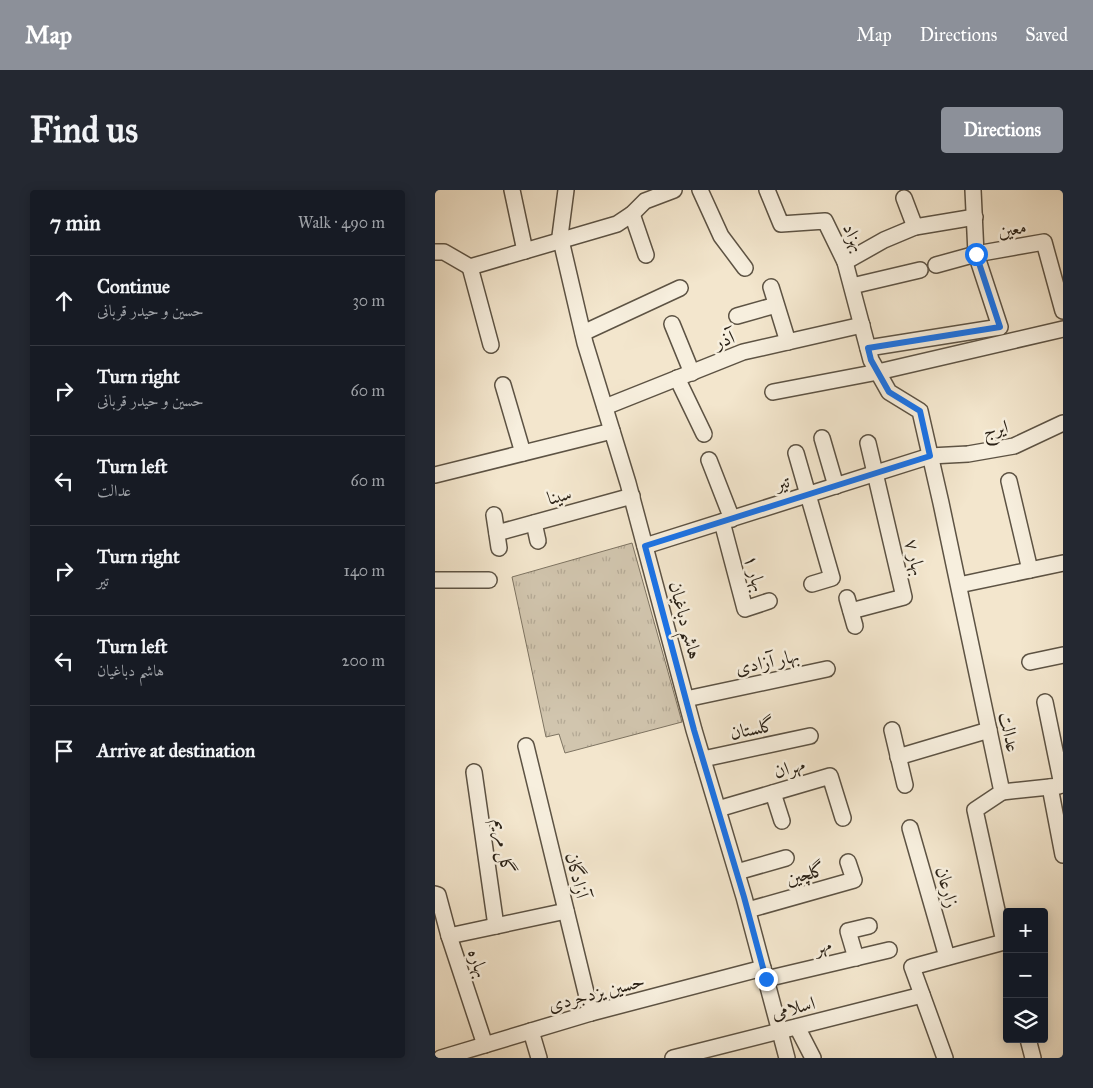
<!DOCTYPE html>
<html lang="en">
<head>
<meta charset="utf-8">
<style>
	:root { --surface:#171b24; --page:#242831; --text:#f1f3f6; --muted:#9ea1a6; --line:#363941; --accent:#8c9099 }
	body { margin:0; font-family:"IM FELL Great Primer",Amiri,serif; background:var(--page); color:var(--text) }
	.controls { position:absolute; right:15px; bottom:15px; display:grid; overflow:hidden; border-radius:5px; box-shadow:0 2px 12px #0003 }
	.controls button { width:45px; height:45px; display:grid; place-items:center; padding:0; border:0; border-bottom:1px solid var(--line); background:var(--surface); color:var(--text); font:25px sans-serif }
	.stop { position:absolute; width:15px; height:15px; margin:-11px; border:4px solid #1a73e8; border-radius:50%; background:#fff }
	.stop.end { background:#1a73e8; border-color:#fff; box-shadow:0 1px 5px #0008 }
	.list { margin:0; padding:0; list-style:none }
	h2 { display:flex; justify-content:space-between; align-items:center; height:65px; margin:0; padding:0 20px; font-size:21px }
	h2 small { font-size:16px; font-weight:400; color:var(--muted) }
	.list li { display:grid; grid-template-columns:32px 1fr auto; gap:15px; align-items:center; box-sizing:border-box; height:90px; padding:0 20px; border-top:1px solid var(--line) }
	.list b { display:block; font-size:19px; white-space:nowrap }
	.list p { margin:0; font-size:16px; white-space:nowrap; color:var(--muted) }
	.list em { font-size:16px; font-style:normal; color:var(--muted) }
	.icon { flex:none; width:28px; height:28px; fill:none; stroke:currentColor; stroke-width:2; stroke-linecap:round; stroke-linejoin:round }
	.map { position:relative; flex:none; width:628px; height:868px; overflow:hidden; border-radius:5px }
	header { display:flex; align-items:center; gap:30px; box-sizing:border-box; height:70px; padding:0 25px; background:var(--accent); color:#fff }
	header strong { font-size:24px }
	nav { display:flex; gap:28px; margin-inline-start:auto; font-size:18px }
	.intro { display:flex; align-items:center; justify-content:space-between; box-sizing:border-box; height:120px; padding:0 30px }
	h1 { margin:0; font-size:35px }
	.button { padding:12px 22px; border-radius:5px; background:var(--accent); color:#fff; font-size:18px; font-weight:700 }
	main { display:flex; gap:30px; padding:0 30px }
	aside { flex:1; background:var(--surface); border-radius:5px; box-shadow:0 2px 12px #0003 }
	.map>svg:first-child { display:block }
	.park { fill:url(#park-tufts); stroke:#7e7462 }
	.lines { fill:none; stroke-linecap:round; stroke-linejoin:round }
	.minor-casing { stroke:#5d5344; stroke-width:18 }
	.minor { stroke:#f7efde; stroke-width:15 }
	.route { stroke:#1a73e8; stroke-width:6 }
	.labels { text-anchor:middle; stroke-width:5; stroke-linejoin:round; paint-order:stroke }
	.street-label { font-size:19px; fill:#2b2217; stroke:#f7efde }
</style>
</head>
<body>
<header>
<strong>Map</strong>
<nav><a>Map</a><a>Directions</a><a>Saved</a></nav>
</header>
<div class="intro"><h1>Find us</h1><a class="button">Directions</a></div>
<main>
<aside>
<h2>7 min<small>Walk · 490 m</small></h2>
<ul class="list">
<li><svg class="icon" aria-label="ahead" viewBox="0 0 24 24"><path d="M12 20V5M6 11l6-6 6 6"/></svg><div><b>Continue</b><p>حسین و حیدر قربانی</p></div><em>30 m</em></li>
<li><svg class="icon" aria-label="right" viewBox="0 0 24 24"><path d="M7 20v-9h11M14 6l5 5-5 5"/></svg><div><b>Turn right</b><p>حسین و حیدر قربانی</p></div><em>60 m</em></li>
<li><svg class="icon" aria-label="left" viewBox="0 0 24 24"><path d="M17 20v-9H6M10 6l-5 5 5 5"/></svg><div><b>Turn left</b><p>عدالت</p></div><em>60 m</em></li>
<li><svg class="icon" aria-label="right" viewBox="0 0 24 24"><path d="M7 20v-9h11M14 6l5 5-5 5"/></svg><div><b>Turn right</b><p>تیر</p></div><em>140 m</em></li>
<li><svg class="icon" aria-label="left" viewBox="0 0 24 24"><path d="M17 20v-9H6M10 6l-5 5 5 5"/></svg><div><b>Turn left</b><p>هاشم دباغیان</p></div><em>200 m</em></li>
<li><svg class="icon" aria-label="arrive" viewBox="0 0 24 24"><path d="M6 21V4h12l-3 4 3 4H6"/></svg><div><b>Arrive at destination</b></div></li>
</ul>
</aside>
<div class="map">
<svg width="628" height="868" viewBox="0 0 628 868">
	<defs>
		<pattern id="park-tufts" width="24" height="20" patternUnits="userSpaceOnUse" patternTransform="scale(1.25)"><rect width="24" height="20" fill="#d1c5ae"/><path d="M3 7l-1-3M5 7V3M7 7l1-3M15 17l-1-3M17 17v-4M19 17l1-3" fill="none" stroke="#b4a995"/></pattern>
	</defs>
	<rect width="100%" height="100%" fill="#f3e6cd"/>
	<filter id="stains"><feTurbulence type="fractalNoise" baseFrequency=".004" numOctaves="4"/><feColorMatrix values="0 0 0 0 .2 0 0 0 0 .09 0 0 0 0 .02 0 0 0 .5 -.17"/></filter>
	<radialGradient id="worn" r=".72"><stop offset=".6" stop-color="#630" stop-opacity="0"/><stop offset="1" stop-color="#630" stop-opacity=".3"/></radialGradient>
	<path class="park" d="M197,353l50,179 -117,31 -6,-19 -13,3 -34,-160z"/>
	<g class="lines">
		<defs>
			<g id="minor">
				<path d="M77,0l13,61"/>
				<path d="M131,0l-6,46 25,107 43,140 66,247 50,167 43,161"/>
				<path d="M265,0l21,46 24,32"/>
				<path d="M332,0l14,34 44,-3 20,41 26,98 18,32 31,19 21,92 61,289 -27,18 29,132 -92,25 33,91"/>
				<path d="M469,8l11,29"/>
				<path d="M197,24l14,41"/>
				<path d="M0,62h9l26,15 147,-43 15,-10 13,-13 29,-11"/>
				<path d="M410,72l39,-22 31,-13 60,-10"/>
				<path d="M501,75l40,-11 68,-12 19,69"/>
				<path d="M35,77l21,78"/>
				<path d="M417,96l68,-16"/>
				<path d="M336,97l17,55"/>
				<path d="M302,126l39,-11"/>
				<path d="M237,134l20,49"/>
				<path d="M148,143l97,-45"/>
				<path d="M433,158l132,-21 -24,-73 -3,-64"/>
				<path d="M242,188l27,56"/>
				<path d="M68,195l20,68"/>
				<path d="M338,202l105,-20 185,-43"/>
				<path d="M170,217l138,-55 119,-27"/>
				<path d="M387,248l14,48"/>
				<path d="M361,263l36,125 -20,6"/>
				<path d="M274,270l23,59"/>
				<path d="M0,285l177,-44"/>
				<path d="M574,291l21,89"/>
				<path d="M59,325l5,33"/>
				<path d="M287,332l23,87 24,-8"/>
				<path d="M99,333l4,18"/>
				<path d="M62,343l135,-37"/>
				<path d="M210,356l285,-90 38,-2 46,-8 49,-23"/>
				<path d="M0,390h54"/>
				<path d="M524,395l104,-22"/>
				<path d="M412,408l8,28"/>
				<path d="M416,421l53,-14 -36,-154"/>
				<path d="M595,472l33,-7"/>
				<path d="M251,509l141,-30"/>
				<path d="M610,512l17,83"/>
				<path d="M457,540l13,55"/>
				<path d="M91,556l65,267"/>
				<path d="M463,567l91,-27"/>
				<path d="M268,569l107,-23"/>
				<path d="M39,582l22,154"/>
				<path d="M615,597l13,68"/>
				<path d="M567,602l57,-6"/>
				<path d="M338,603l9,28"/>
				<path d="M283,619l112,-33 13,42"/>
				<path d="M475,638l37,129"/>
				<path d="M302,682l49,-14"/>
				<path d="M0,704l3,1 11,41 36,109"/>
				<path d="M313,720l106,-30 -6,-18"/>
				<path d="M14,746l117,-25"/>
				<path d="M421,768l-8,-27 21,-5"/>
				<path d="M331,789l123,-29"/>
				<path d="M362,837l16,31"/>
				<path d="M96,841l8,27"/>
				<path d="M593,849l5,19"/>
				<path d="M6,868l150,-45 172,-45"/>
				<path d="M238,868l249,-63"/>
			</g>
		</defs>
		<use href="#minor" class="minor-casing"/>
		<use href="#minor" class="minor"/>
	</g>
	<g class="lines">
		<path class="route" d="M331,789l-22,-82 -50,-167 -49,-184 285,-90 -10,-45 -31,-19 -18,-32 -3,-12 132,-21 -24,-73"/>
	</g>
	<g class="labels">
		<g class="street-label">
			<text transform="translate(577 38) rotate(-10)" y="7">معین</text>
			<text transform="translate(420 47) rotate(65)" y="7">بهزاد</text>
			<text transform="translate(289 149) rotate(-20)" y="7">آذر</text>
			<text transform="translate(560 238) rotate(-12)" y="7">ایرج</text>
			<text transform="translate(347 292) rotate(-18)" y="7">تیر</text>
			<text transform="translate(124 305) rotate(-15)" y="7">سینا</text>
			<text transform="translate(481 367) rotate(77)" y="7">بهار ۷</text>
			<text transform="translate(321 383) rotate(75)" y="7">بهار ۱</text>
			<text transform="translate(251 430) rotate(75)" y="7">هاشم دباغیان</text>
			<text transform="translate(332 471) rotate(-12)" y="7">بهار آزادی</text>
			<text transform="translate(317 538) rotate(-12)" y="7">گلستان</text>
			<text transform="translate(575 542) rotate(78)" y="7">عدالت</text>
			<text transform="translate(354 577) rotate(-16)" y="7">مهران</text>
			<text transform="translate(70 656) rotate(82)" y="7">گل مریم</text>
			<text transform="translate(370 683) rotate(-16)" y="7">گلچین</text>
			<text transform="translate(143 685) rotate(76)" y="7">آزادگان</text>
			<text transform="translate(513 697) rotate(74)" y="7">زارعان</text>
			<text transform="translate(388 755) rotate(-13)" y="7">مهر</text>
			<text transform="translate(44 773) rotate(71)" y="7">بهاره</text>
			<text transform="translate(161 802) rotate(-15)" y="7">حسین یزدجردی</text>
			<text transform="translate(358 817) rotate(-14)" y="7">اسلامی</text>
		</g>
	</g>
	<rect width="100%" height="100%" filter="url(#stains)"/>
	<rect width="100%" height="100%" fill="url(#worn)"/>
</svg>
<div class="controls">
<button>+</button>
<button>−</button>
<button><svg class="icon" aria-label="layers" viewBox="0 0 24 24"><path d="M12 4l9 5-9 5-9-5zM3 14l9 5 9-5"/></svg></button>
</div>
<div class="stop" style="left:541px;top:64px"></div>
<div class="stop end" style="left:331px;top:789px"></div>
</div>
</main>
</body>
</html>
